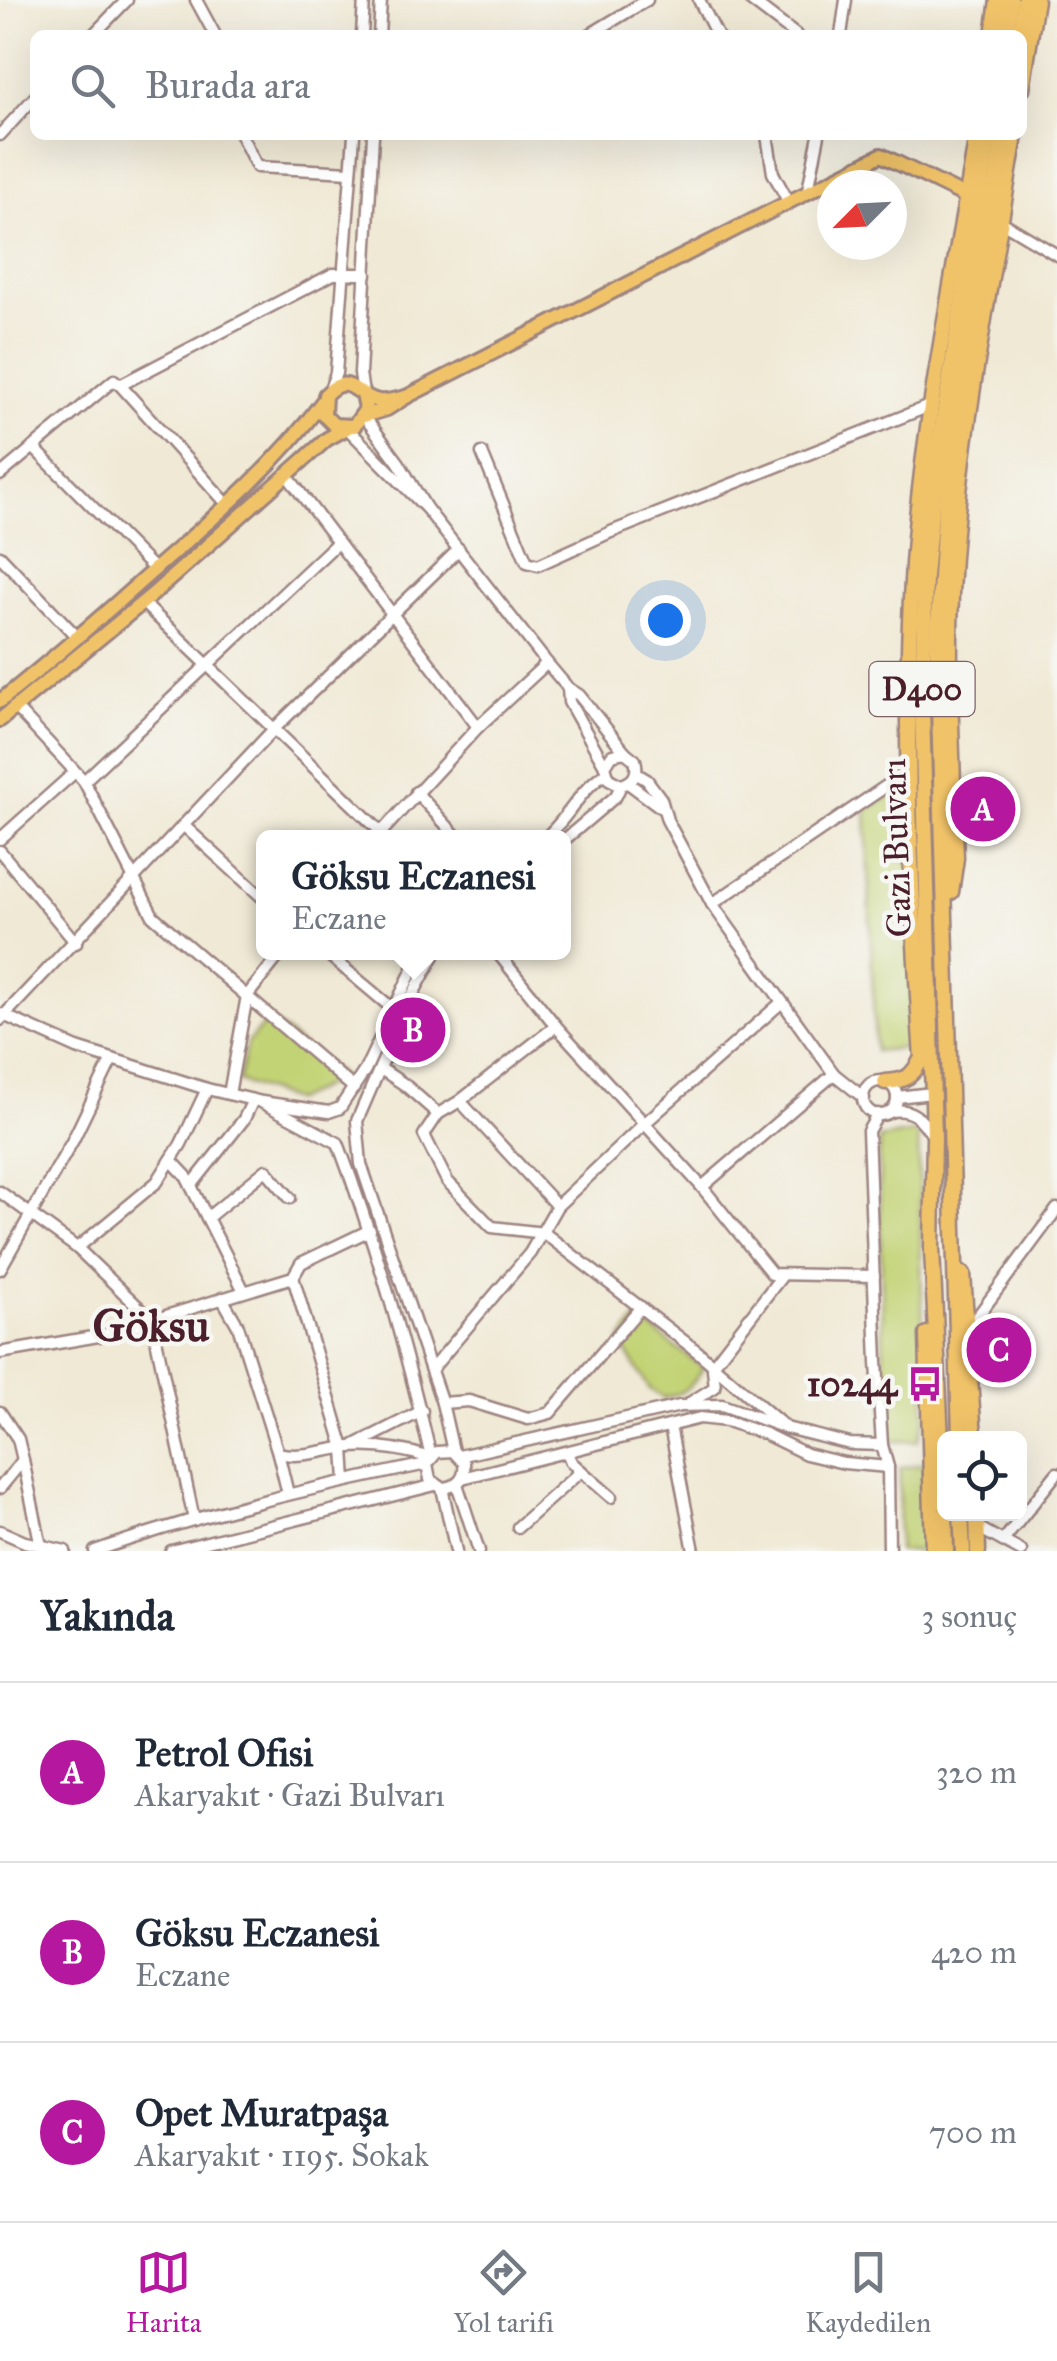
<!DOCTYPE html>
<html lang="tr">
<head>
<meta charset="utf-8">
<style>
	:root { --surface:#fff; --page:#f2f2f3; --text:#1f2937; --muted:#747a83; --line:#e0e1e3; --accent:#b5179e }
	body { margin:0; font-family:"IM FELL Great Primer",serif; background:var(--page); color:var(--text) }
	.controls { position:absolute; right:30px; bottom:30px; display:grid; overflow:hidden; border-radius:15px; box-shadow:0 10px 40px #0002 }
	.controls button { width:90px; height:90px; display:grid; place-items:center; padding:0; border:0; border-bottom:2px solid var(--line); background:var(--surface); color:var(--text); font:50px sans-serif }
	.compass { position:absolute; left:817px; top:170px; width:90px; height:90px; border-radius:50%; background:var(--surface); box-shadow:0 10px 40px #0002; rotate:246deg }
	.you { position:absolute; left:665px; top:620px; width:35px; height:35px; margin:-25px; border:8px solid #fff; border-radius:50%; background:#1a73e8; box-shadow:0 0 0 15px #1a73e833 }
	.badge { display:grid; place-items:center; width:65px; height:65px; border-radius:50%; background:var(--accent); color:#fff; font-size:32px; font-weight:700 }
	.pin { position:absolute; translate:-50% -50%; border:5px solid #fff; box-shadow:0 2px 10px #0006 }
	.popup { position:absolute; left:256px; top:830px; width:315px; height:130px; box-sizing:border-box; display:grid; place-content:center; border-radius:15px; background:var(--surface); filter:drop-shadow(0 2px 8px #0005); font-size:32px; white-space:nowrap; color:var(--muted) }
	.popup b { font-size:38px; color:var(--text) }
	.popup::after { content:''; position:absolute; left:50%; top:100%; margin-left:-20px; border:20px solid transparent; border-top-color:var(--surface) }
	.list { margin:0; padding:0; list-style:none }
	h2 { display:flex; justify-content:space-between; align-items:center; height:130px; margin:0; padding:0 40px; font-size:42px }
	h2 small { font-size:32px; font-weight:400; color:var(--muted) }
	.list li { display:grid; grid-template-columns:65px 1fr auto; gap:30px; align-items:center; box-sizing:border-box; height:180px; padding:0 40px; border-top:2px solid var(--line) }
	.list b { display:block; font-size:38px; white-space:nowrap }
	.list p { margin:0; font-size:32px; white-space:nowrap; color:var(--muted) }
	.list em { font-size:32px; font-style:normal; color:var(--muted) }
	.icon { flex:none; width:55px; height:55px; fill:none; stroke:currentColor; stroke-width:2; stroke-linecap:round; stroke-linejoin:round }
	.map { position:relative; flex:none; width:1057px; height:1551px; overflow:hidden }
	.search { position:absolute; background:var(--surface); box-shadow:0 10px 40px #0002; left:30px; right:30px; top:30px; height:110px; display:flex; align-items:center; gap:25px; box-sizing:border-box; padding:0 35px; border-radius:15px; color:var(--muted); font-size:38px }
	.sheet { height:670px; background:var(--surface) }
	nav { display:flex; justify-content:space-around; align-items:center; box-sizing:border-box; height:140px; border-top:2px solid var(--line); background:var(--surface); font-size:28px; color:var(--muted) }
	nav a { display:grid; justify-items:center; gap:5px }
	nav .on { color:var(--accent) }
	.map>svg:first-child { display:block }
	.green { fill:#c2d375; stroke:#867950; stroke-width:2.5 }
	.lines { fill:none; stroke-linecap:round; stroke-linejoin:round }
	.minor-casing { stroke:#9d8480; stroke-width:15 }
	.major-casing { stroke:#9d8480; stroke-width:18 }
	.highway-casing { stroke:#9d8480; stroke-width:19 }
	.minor { stroke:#fff; stroke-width:10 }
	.major { stroke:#f1c369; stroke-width:12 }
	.highway { stroke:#f1c369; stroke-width:14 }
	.labels { text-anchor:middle; stroke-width:9; stroke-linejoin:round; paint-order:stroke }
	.shield { fill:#f6f6f2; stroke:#7e6067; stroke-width:2.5 }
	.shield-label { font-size:32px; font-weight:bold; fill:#4a1f2b }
	.street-label { font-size:35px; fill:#4a1f2b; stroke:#f6f6f2 }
	.poi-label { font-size:35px; font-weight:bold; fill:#4a1f2b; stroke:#f6f6f2; text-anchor:end }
	.district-label { font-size:45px; font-weight:bold; fill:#4a1f2b; stroke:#f6f6f2 }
</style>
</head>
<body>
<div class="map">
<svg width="1057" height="1551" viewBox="0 0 1057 1551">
	<rect width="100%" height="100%" fill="#f6f6f2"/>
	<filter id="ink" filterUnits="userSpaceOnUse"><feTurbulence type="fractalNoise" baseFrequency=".01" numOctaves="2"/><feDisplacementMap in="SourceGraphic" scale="20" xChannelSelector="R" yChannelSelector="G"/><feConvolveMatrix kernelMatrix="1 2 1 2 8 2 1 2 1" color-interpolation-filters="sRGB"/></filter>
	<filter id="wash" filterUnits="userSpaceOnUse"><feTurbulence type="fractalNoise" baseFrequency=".0048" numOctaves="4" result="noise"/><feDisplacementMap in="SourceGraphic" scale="40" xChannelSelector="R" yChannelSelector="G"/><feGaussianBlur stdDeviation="2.25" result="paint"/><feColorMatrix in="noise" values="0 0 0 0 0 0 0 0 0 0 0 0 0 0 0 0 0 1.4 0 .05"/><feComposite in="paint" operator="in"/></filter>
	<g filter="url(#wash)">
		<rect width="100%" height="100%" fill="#f0e9d5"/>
		<g class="green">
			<path d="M909,785l4,262 -38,4 -9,-240z"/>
			<path d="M269,1019l73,58 -47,24 -57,-20 9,-38z"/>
			<path d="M918,1132l7,288 -7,21h-33l-6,-302z"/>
			<path d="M638,1318l65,50c-11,18 -19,26 -40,30l-13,-9 -30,-47z"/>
			<path d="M926,1463l-1,88h-27l2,-83z"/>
		</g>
	</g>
	<g filter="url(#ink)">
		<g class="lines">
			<defs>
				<g id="minor">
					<path d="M196,0l19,35"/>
					<path d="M699,0l18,35"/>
					<path d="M750,0l46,35"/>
					<path d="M93,35l34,-35"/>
					<path d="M362,35l2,-35"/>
					<path d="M379,35l2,-35"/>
					<path d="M589,35l58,-35"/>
					<path d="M841,35l5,-35"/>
					<path d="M0,135l35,-38"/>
					<path d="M241,135l16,32 94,5"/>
					<path d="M767,135l6,38 15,28"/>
					<path d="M808,190l11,-55"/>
					<path d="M995,218l62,37"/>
					<path d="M120,385l108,120"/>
					<path d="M330,389l6,-16 18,-238"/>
					<path d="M363,394l-3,-21 13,-238"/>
					<path d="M347,428l79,80 -27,-45 -35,-47"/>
					<path d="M33,447l122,123"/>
					<path d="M482,453l45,109 11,3 73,-33 321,-127"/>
					<path d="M286,474l192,253"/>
					<path d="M0,475l114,-95 6,5 213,-111h33"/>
					<path d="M426,508l121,155 21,25 11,7 46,57"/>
					<path d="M0,556l78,82"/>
					<path d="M143,603l238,229"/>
					<path d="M568,688l1,14 36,64"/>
					<path d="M16,708l68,73 69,135 201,172"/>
					<path d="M637,774l10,6 14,19 6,21 45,84 122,170 30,24"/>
					<path d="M84,781l253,-238"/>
					<path d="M628,783l35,26"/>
					<path d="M416,792l42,46"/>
					<path d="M183,825l80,73"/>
					<path d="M377,837l101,-110 69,-64"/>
					<path d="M545,838c23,-19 36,-51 61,-65"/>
					<path d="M0,839l75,-67"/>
					<path d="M563,841l53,-45 5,-11c13,-3 18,-12 14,-25l-10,-8 -13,3 -7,11 4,13 12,6"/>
					<path d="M0,851l76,92"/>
					<path d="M712,904l198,-134"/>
					<path d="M325,952l68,57"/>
					<path d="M436,952l-28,51 -51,118 4,43 81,239 11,48 11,12c2,15 -6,24 -22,25l-12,-9 -3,-15 10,-12 16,-1"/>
					<path d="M497,952l59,74 146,161 70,87 102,2"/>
					<path d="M1,1014l76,34 130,41 55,13 67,10 11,-4 25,-38 56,-118"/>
					<path d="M0,1020l274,-291 185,-180"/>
					<path d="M381,1069l24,16 33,29 22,-13 96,-75"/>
					<circle cx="880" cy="1098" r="17"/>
					<path d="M229,1094l18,-98 35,-44"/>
					<path d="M897,1097l35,-4"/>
					<path d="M460,1101l97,105"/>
					<path d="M263,1103l75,40c39,103 68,207 93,314"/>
					<path d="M889,1112c22,-6 33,7 44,24"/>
					<path d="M438,1114l-14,21 23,46 45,46 52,6 154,119 88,76"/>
					<path d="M878,1114l-10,17 9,231 5,83 6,22 1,84"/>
					<path d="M171,1160l15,16 58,115"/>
					<path d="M191,1186l53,-67 9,-19"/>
					<path d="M702,1187l132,-113"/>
					<path d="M0,1192l77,56 75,72 42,200"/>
					<path d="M207,1218l59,-48 24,28"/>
					<path d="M77,1248l80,-66 24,-38 26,-55"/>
					<path d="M0,1269l73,-129 39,-81"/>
					<path d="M293,1277l51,171 2,33"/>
					<path d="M222,1298l16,28 40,127c25,6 47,-4 72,-6 29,-2 53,2 80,11"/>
					<path d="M969,1328l88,-119"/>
					<path d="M0,1353l104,-18 189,-58 8,-14 69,-33"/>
					<path d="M713,1365l68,-88"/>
					<path d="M431,1370l99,-117 27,-47 88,-83 137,-121"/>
					<path d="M691,1402l24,-15 -2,-18"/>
					<path d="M442,1403l27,-2 59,18 22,-6 91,-106"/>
					<path d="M0,1412l18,27 5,21 -23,28"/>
					<path d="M670,1426l24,125"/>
					<path d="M355,1445l67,-34"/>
					<path d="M567,1452l4,10 40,35"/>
					<path d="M278,1453l10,41"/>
					<path d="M459,1456l221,-50 42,-1 64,23 64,16 32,1"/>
					<path d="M23,1460l18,86"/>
					<path d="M462,1478l238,-60 27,3 38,13 41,20 38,9 44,4"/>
					<path d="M457,1484l22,67"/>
					<path d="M442,1488l14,63"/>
					<path d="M518,1527l63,-56"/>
					<path d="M977,1527l44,24"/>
					<path d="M0,1531l25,11 40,9"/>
					<path d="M1003,1541l54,-68"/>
					<path d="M95,1551c108,-38 220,-64 332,-87"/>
					<path d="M171,1551l264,-66"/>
				</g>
				<g id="major">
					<path d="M363,394l3,15 -12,17 -20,-1 -10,-10 1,-20c24,-25 31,2 54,6 8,1 19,-2 27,-4l-19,12 -23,7"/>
					<path d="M406,397l475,-242 86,42"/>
					<path d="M0,701c57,-45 111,-93 165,-141 57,-49 113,-98 158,-159"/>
					<path d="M0,720l152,-125 175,-156 20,-11"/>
				</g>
				<g id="highway">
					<path d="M993,35l5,-35"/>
					<path d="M1005,35l6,-35"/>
					<path d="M1019,35l6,-35"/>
					<path d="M1022,89l14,-89"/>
					<path d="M951,892l5,-34c-4,-109 -11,-217 -1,-326 12,-133 39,-265 60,-397"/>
					<path d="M885,1082c21,-1 27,-5 37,-24 -11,-163 -20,-330 -9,-494 10,-144 41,-287 64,-429"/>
					<path d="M963,1274l11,164"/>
					<path d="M927,1334l6,217"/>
					<path d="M960,1438l-23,-800 11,-168 55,-335"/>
					<path d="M944,1504l-12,-255 2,-112 -12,-428 3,-133 10,-105 54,-336"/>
					<path d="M945,1514l1,37"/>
					<path d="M961,1514l2,37"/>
					<path d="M977,1514l1,37"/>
				</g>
			</defs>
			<use href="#minor" class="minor-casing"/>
			<use href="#major" class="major-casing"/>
			<use href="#highway" class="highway-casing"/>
			<use href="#minor" class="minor"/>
			<use href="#major" class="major"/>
			<use href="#highway" class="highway"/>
		</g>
	</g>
	<defs>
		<symbol id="bus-bare" viewBox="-9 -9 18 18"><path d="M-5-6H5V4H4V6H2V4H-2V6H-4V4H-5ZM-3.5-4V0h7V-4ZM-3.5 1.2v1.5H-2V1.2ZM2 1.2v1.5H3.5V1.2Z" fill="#b5179e" stroke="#f6f6f2" stroke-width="2.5" paint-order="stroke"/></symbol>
	</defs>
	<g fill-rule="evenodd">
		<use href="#bus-bare" x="900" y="1359" width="50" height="50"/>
	</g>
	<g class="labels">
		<rect class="shield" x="869.5" y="662" width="105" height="54" rx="8"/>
		<g class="shield-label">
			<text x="922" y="700">D400</text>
		</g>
		<g class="street-label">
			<text transform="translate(896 848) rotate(-92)" y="12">Gazi Bulvarı</text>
		</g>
		<g class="poi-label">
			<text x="897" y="1396">10244</text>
		</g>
		<g class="district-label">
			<text x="151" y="1341">Göksu</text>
		</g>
	</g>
</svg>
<div class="controls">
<button><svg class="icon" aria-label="locate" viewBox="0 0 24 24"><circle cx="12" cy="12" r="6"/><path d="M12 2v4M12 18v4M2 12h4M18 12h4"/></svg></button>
</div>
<svg class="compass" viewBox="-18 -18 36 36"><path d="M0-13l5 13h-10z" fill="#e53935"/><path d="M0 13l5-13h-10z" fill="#747a83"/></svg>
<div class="you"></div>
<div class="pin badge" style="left:983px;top:809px">A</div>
<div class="pin badge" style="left:413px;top:1030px">B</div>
<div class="popup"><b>Göksu Eczanesi</b>Eczane</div>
<div class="pin badge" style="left:999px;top:1350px">C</div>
<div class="search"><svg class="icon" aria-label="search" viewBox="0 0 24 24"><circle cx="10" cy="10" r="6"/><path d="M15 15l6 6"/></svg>Burada ara</div>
</div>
<section class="sheet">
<h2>Yakında<small>3 sonuç</small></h2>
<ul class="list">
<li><span class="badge">A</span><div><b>Petrol Ofisi</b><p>Akaryakıt · Gazi Bulvarı</p></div><em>320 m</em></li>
<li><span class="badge">B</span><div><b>Göksu Eczanesi</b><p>Eczane</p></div><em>420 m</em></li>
<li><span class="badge">C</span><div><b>Opet Muratpaşa</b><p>Akaryakıt · 1195. Sokak</p></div><em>700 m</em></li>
</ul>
</section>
<nav>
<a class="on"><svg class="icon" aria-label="map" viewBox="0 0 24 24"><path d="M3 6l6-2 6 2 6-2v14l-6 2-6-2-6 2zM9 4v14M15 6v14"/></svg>Harita</a>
<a><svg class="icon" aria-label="directions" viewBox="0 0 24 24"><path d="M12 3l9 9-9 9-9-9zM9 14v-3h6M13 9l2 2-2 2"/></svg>Yol tarifi</a>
<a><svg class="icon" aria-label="saved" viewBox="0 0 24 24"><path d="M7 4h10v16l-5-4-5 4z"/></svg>Kaydedilen</a>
</nav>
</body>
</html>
